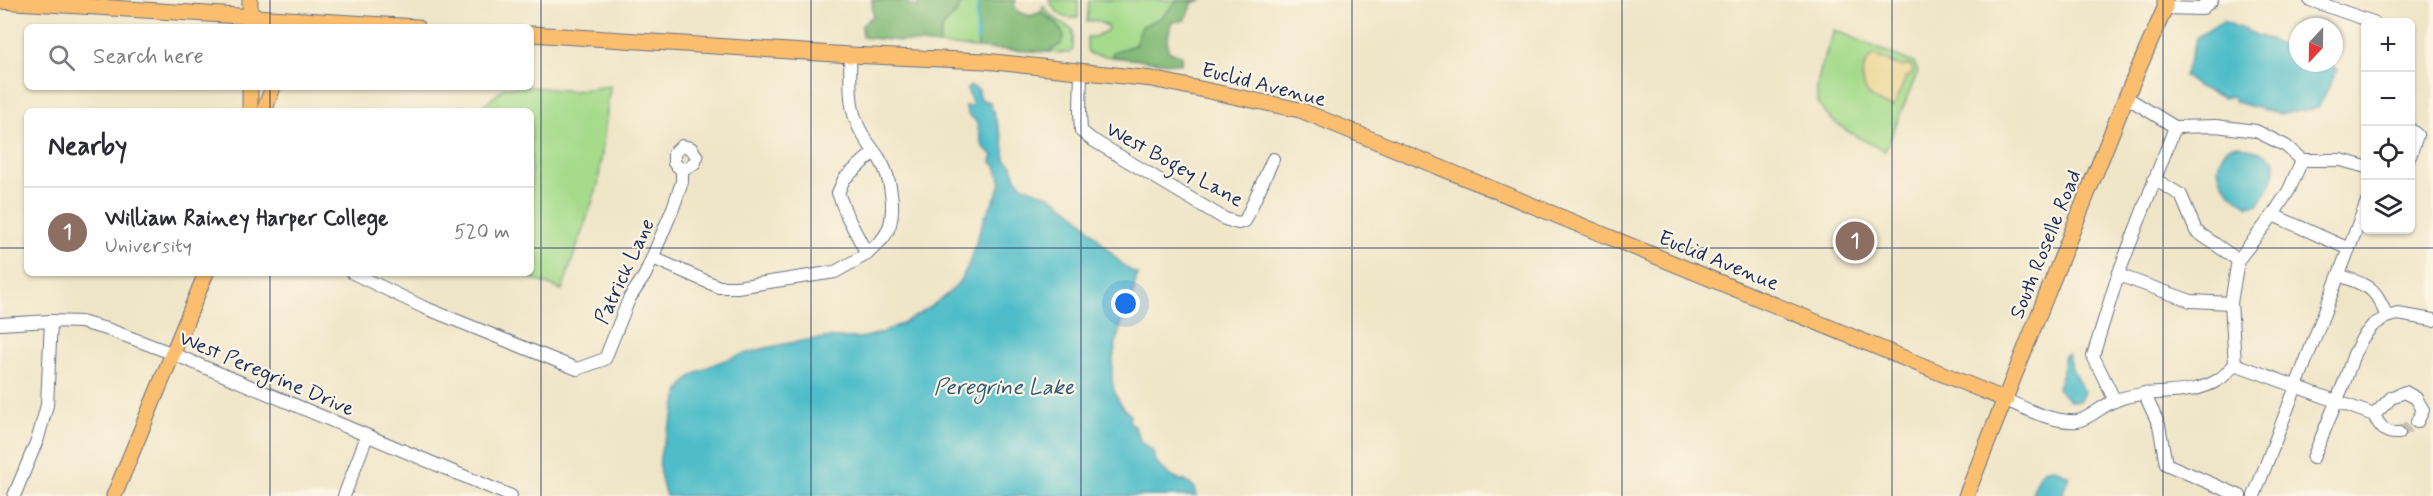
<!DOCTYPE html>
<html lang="en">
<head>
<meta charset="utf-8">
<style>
	:root { --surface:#fff; --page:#f7f7f7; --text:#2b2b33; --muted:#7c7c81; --line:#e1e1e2; --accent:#0b8043 }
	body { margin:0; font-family:Mynerve,sans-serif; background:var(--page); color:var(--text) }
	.controls { position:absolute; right:18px; top:18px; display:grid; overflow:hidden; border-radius:9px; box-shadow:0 2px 4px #0004 }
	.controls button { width:54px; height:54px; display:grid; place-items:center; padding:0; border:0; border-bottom:2px solid var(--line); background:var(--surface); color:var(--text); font:30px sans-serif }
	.compass { position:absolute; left:2289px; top:18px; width:54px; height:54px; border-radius:50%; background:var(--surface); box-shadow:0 2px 4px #0004; rotate:202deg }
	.you { position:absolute; left:1126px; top:304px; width:21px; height:21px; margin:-15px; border:4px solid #fff; border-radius:50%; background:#1a73e8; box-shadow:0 0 0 9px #1a73e833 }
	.badge { display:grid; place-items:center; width:39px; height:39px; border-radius:50%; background:var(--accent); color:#fff; font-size:20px; font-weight:700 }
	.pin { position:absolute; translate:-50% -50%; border:3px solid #fff; box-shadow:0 2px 6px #0006 }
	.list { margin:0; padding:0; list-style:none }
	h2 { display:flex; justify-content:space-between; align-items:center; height:78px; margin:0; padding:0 24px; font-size:26px }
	h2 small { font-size:20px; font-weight:400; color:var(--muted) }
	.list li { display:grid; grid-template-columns:39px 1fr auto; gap:18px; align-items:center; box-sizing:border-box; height:90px; padding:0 24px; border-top:2px solid var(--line) }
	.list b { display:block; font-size:22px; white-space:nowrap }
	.list p { margin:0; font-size:20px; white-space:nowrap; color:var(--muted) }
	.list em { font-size:20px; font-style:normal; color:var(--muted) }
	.icon { flex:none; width:33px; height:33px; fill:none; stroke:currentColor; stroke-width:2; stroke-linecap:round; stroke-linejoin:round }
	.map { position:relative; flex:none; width:2433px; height:496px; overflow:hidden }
	.search { position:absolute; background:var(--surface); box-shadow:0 2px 4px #0004; left:24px; top:24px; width:510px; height:66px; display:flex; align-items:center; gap:15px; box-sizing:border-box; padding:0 21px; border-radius:9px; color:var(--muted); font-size:22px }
	.panel { position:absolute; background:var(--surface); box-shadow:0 2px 4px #0004; left:24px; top:108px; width:510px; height:168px; border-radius:9px }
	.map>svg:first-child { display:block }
	.green { fill:#a6db8c; stroke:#608575; stroke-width:1.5 }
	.forest { fill:#84bb78; stroke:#50756b; stroke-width:1.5 }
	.sand { fill:#eeda9e; stroke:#84847e; stroke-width:1.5 }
	.water { fill:#50bdc9; stroke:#367694; stroke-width:1.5 }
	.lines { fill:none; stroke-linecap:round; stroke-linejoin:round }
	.stream { stroke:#50bdc9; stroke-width:3 }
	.minor-tunnel { stroke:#c5c1b2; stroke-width:12; stroke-dasharray:12 6; stroke-linecap:butt }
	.minor-casing { stroke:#656f83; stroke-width:14 }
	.major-casing { stroke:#656f83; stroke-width:17 }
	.minor { stroke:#fff; stroke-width:12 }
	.major { stroke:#fbbe6e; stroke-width:15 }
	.grid { fill:none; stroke:#1b2f5e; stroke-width:1.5; stroke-opacity:0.55 }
	.labels { text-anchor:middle; stroke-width:4.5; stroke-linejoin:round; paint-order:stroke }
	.street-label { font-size:21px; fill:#1b2f5e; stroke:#fcf5e5 }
	.water-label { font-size:22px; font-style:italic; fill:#2b5a7e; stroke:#fcf5e5 }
</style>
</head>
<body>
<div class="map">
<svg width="2433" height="496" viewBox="0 0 2433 496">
	<rect width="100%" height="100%" fill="#fcf5e5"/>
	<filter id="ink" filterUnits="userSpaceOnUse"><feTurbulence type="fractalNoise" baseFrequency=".0167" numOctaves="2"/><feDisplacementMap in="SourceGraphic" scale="12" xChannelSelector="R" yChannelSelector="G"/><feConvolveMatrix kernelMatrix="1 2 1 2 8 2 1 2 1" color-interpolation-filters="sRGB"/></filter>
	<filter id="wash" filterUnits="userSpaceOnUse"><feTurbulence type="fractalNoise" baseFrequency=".008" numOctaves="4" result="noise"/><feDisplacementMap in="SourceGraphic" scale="24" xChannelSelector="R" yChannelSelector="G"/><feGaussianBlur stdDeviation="1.35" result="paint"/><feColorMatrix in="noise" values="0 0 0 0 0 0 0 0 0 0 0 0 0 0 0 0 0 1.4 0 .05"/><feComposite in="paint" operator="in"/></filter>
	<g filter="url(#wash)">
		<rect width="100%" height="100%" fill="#efe5c7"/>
		<g class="green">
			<path d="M971,0h10l-3,12v36l-39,-3 3,-17 15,-16 3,-8z"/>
			<path d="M1049,0h29v17c-14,5 -23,-6 -29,-17z"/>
			<path d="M1089,0h89l-16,17 -21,10 -6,18 -22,7 -1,5 -23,-3 -2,-5v-12h7l14,-7 -1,-4 -12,-6 -8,2z"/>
			<path d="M1043,6l8,10 22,14v19l-3,4 -22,-1 13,-8 -4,-20 -16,-12z"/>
			<path d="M1834,30l80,33 4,8 -33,80c-18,-9 -66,-31 -68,-53 -2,-21 11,-48 17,-68z"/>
			<path d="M610,86l-12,99 -36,105 -44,-17h13v-162h-53l27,-24h26l42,4z"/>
		</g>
		<g class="forest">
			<path d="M872,0h34l2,4 10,3 1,-7h52l-11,4 -3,8 -15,16 -3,17 -77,-8v-12l11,-9z"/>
			<path d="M981,0h35l-2,6 5,6 11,4 11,-4 16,12 7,12 -3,8 -13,8 -70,-4v-36z"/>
			<path d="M1178,0h25l-10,2 -8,18 -13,2 -5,19 1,10 14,5 -1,8 -69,-7 1,-5 22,-7 6,-18 21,-10z"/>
		</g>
		<path class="sand" d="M1873,55l28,12 8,-2 4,4 -1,6 -6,2 -12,29c-28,-1 -43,-30 -21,-51z"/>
		<g class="water">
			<path d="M2223,21l75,31v11h26l14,6 -20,39 -38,6 -45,-12 -2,-6 -10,2 -26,-12 -13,-10 13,-39z"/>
			<path d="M971,86l8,4 -1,4 4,6 8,2 13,39 2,19 7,5c5,27 20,22 40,32 6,3 11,8 16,11 25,19 42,52 70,67 -8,15 -1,36 -16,47 -10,32 -20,68 8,93l-1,6 5,5 7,16 12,9 4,13 17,14 11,3 10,7 2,8h-531c-11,-31 -7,-45 5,-74 5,-13 4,-26 13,-38 19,-26 108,-43 140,-46 14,-1 28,1 41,-1 25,-4 61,-26 81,-42 23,-17 27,-45 36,-71 5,-14 15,-26 19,-41l-5,-17 -5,-5 2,-6 -10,-8 -7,-26 -8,-7 -3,-8h8l-6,-17z"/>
			<path d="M2239,145l27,9 9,7c2,16 -7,29 -16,43l-10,2c-17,-9 -38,-28 -28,-49 5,-10 8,-11 18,-12z"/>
			<path d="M2068,354l3,14 13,24 -4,9h-10l-13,-13 6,-19v-12z"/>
			<path d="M2055,468l14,8 -6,16 1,4h-33l8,-21 6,-6z"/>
		</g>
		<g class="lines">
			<path class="stream" d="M977,42v-30l3,-12"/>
		</g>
	</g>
	<g filter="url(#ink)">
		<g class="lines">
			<path class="minor-tunnel" d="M2399,433l18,-11"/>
			<defs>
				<g id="minor">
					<path d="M2310,0l63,22"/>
					<path d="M2165,8l36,1 11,-9"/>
					<path d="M850,55c1,22 -2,47 7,68 5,14 14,23 22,35 13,20 19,60 5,79 -5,6 -12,12 -17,17l-20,-38 -9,-23 6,-14 30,-27"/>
					<path d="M1081,71l-1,41 1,19 10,8 134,80 13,4 7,-2 28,-62"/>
					<path d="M2126,97l49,30 41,-1 40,5 30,15 16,14 -13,30 -16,25 -35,45 -7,43 4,61"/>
					<path d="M2410,129l7,6 -7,21"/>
					<path d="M2302,160h39l25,7"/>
					<path d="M2154,179l27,16 15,36 42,29"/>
					<path d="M2273,215l76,34"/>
					<path d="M653,258l66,29h18l98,-15 32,-18"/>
					<path d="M353,273l70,34 154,62 28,-10 24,-60 16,-24 28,-67 9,-26v-12l12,-6 3,-7 -6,-9 -9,-2 -8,7v10l8,7"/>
					<path d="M2118,275l73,26 40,2"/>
					<path d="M2339,275c30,12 35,10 48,42"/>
					<path d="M0,324l51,-3 30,1 29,8 61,23 340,143"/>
					<path d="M2235,364l139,51c6,12 11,19 25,18"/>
					<path d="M2144,393l15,32 7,39 74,32"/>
					<path d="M2006,400c20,9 48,23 71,21 12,-2 25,-15 37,-20 33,-14 73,-2 104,-21 6,-3 12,-11 17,-16"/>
					<path d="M2115,401l-22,-45 25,-81 57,-148"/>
					<path d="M2374,415l18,-18 13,-5 11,6 7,12 -6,12"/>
					<path d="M2313,458l31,-75 10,-29 9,-17 10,-12 14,-8 11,-3 35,6"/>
					<path d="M14,496l24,-58 9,-33 4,-84"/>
					<path d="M344,496l23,-60"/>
					<path d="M2254,496l112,-292"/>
				</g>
				<g id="major">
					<path d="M250,0v27"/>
					<path d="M0,1l417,26"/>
					<path d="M531,34l319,21 135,6 167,18 148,31 706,290"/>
					<path d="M250,111v-24"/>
					<path d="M264,111l9,-24"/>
					<path d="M114,496l92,-223"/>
					<path d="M1966,496l160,-399 39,-89v-8"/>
				</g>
			</defs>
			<use href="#minor" class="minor-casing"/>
			<use href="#major" class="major-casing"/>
			<use href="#minor" class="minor"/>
			<use href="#major" class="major"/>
		</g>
	</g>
	<path class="grid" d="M270,0v27M541,0v496M811,0v496M1081,0v496M1352,0v496M1622,0v496M1892,0v496M2163,0v496M270,87v24M0,248h27M531,248h1902M270,273v223"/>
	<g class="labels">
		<g class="street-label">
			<text transform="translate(1264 84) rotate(14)" y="7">Euclid Avenue</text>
			<text transform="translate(1175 164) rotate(29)" y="7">West Bogey Lane</text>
			<text transform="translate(2045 244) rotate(-68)" y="7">South Roselle Road</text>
			<text transform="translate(1719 260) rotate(22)" y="7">Euclid Avenue</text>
			<text transform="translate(624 271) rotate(-65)" y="7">Patrick Lane</text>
			<text transform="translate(267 373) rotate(23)" y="7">West Peregrine Drive</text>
		</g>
		<g class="water-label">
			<text x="1004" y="394">Peregrine Lake</text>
		</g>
	</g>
</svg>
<div class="controls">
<button>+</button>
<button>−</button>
<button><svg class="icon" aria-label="locate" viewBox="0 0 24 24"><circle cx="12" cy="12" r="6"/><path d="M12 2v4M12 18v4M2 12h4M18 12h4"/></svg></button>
<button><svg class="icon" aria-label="layers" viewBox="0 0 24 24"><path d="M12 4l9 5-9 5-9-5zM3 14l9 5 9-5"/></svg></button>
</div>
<svg class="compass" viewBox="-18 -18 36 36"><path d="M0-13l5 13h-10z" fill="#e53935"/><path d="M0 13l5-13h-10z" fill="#7c7c81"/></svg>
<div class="you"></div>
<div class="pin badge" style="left:1855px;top:241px;background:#8d6e63">1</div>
<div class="search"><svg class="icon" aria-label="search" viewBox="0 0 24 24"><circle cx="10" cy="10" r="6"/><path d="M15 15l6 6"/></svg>Search here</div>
<section class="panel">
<h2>Nearby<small></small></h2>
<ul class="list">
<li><span class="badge" style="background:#8d6e63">1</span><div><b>William Rainey Harper College</b><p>University</p></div><em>520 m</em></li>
</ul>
</section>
</div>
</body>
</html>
